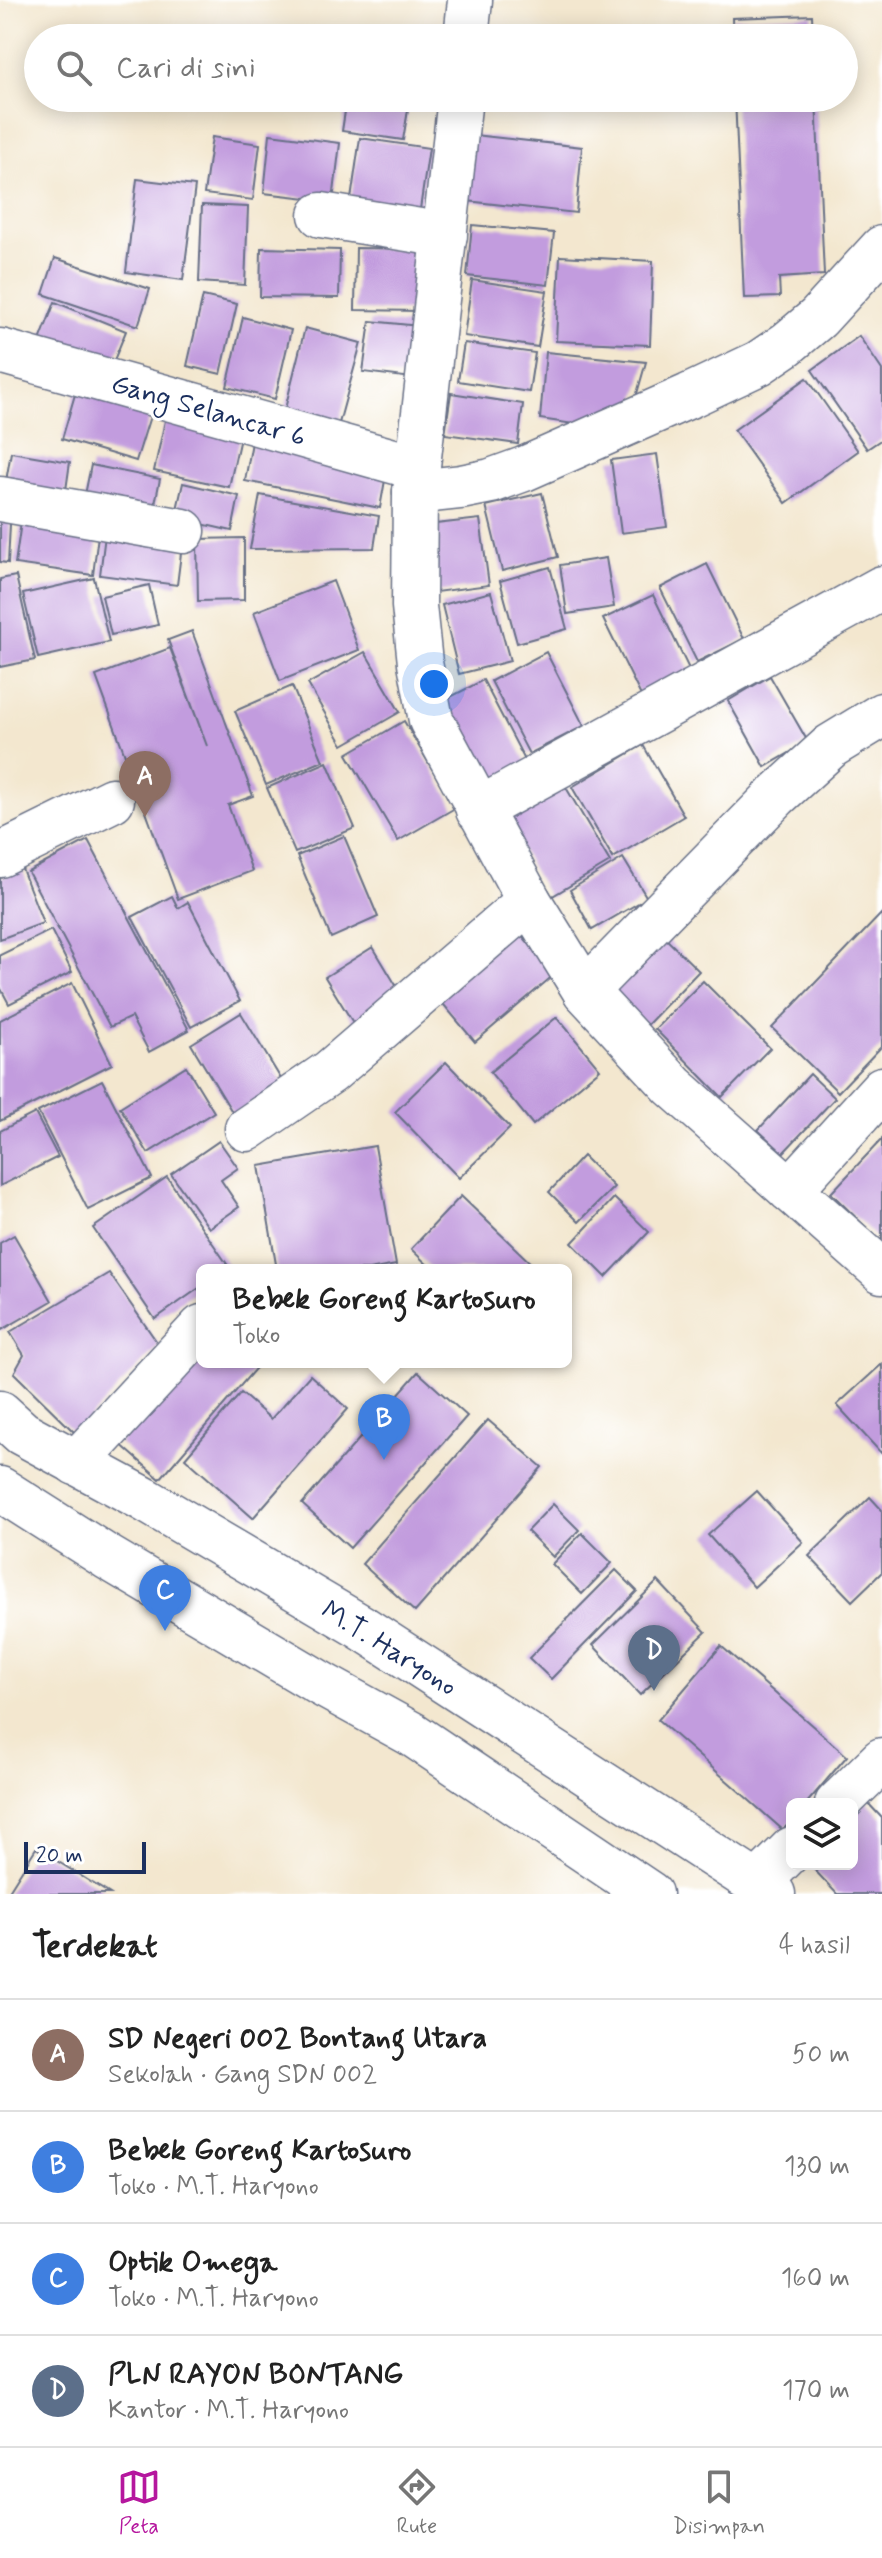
<!DOCTYPE html>
<html lang="id">
<head>
<meta charset="utf-8">
<style>
	:root { --surface:#fff; --page:#f6f6f6; --text:#222; --muted:#767676; --line:#e0e0e0; --accent:#b5179e }
	body { margin:0; font-family:Mynerve,sans-serif; background:var(--page); color:var(--text) }
	.controls { position:absolute; right:24px; bottom:24px; display:grid; overflow:hidden; border-radius:12px; box-shadow:0 4px 20px #0003 }
	.controls button { width:72px; height:72px; display:grid; place-items:center; padding:0; border:0; border-bottom:2px solid var(--line); background:var(--surface); color:var(--text); font:40px sans-serif }
	.scale { position:absolute; left:24px; bottom:20px; width:122px; box-sizing:border-box; padding-left:8px; border:4px solid #1b2f5e; border-top:0; font-size:22px; line-height:28px; white-space:nowrap; color:#1b2f5e; -webkit-text-stroke:6px #fff; paint-order:stroke }
	.you { position:absolute; left:434px; top:684px; width:28px; height:28px; margin:-20px; border:6px solid #fff; border-radius:50%; background:#1a73e8; box-shadow:0 0 0 12px #1a73e833 }
	.badge { display:grid; place-items:center; width:52px; height:52px; border-radius:50%; background:var(--accent); color:#fff; font-size:26px; font-weight:700 }
	.pin { position:absolute; translate:-50% -66px; filter:drop-shadow(0 2px 4px #0008) }
	.pin::after { content:''; position:absolute; top:42px; width:28px; height:24px; background:inherit; clip-path:polygon(0 0,100% 0,50% 100%) }
	.popup { position:absolute; left:196px; top:1264px; width:376px; height:104px; box-sizing:border-box; display:grid; place-content:center; border-radius:12px; background:var(--surface); filter:drop-shadow(0 2px 6px #0005); font-size:26px; white-space:nowrap; color:var(--muted) }
	.popup b { font-size:30px; color:var(--text) }
	.popup::after { content:''; position:absolute; left:50%; top:100%; margin-left:-16px; border:16px solid transparent; border-top-color:var(--surface) }
	.list { margin:0; padding:0; list-style:none }
	h2 { display:flex; justify-content:space-between; align-items:center; height:104px; margin:0; padding:0 32px; font-size:34px }
	h2 small { font-size:26px; font-weight:400; color:var(--muted) }
	.list li { display:grid; grid-template-columns:52px 1fr auto; gap:24px; align-items:center; box-sizing:border-box; height:112px; padding:0 32px; border-top:2px solid var(--line) }
	.list b { display:block; font-size:30px; white-space:nowrap }
	.list p { margin:0; font-size:26px; white-space:nowrap; color:var(--muted) }
	.list em { font-size:26px; font-style:normal; color:var(--muted) }
	.icon { flex:none; width:44px; height:44px; fill:none; stroke:currentColor; stroke-width:2; stroke-linecap:round; stroke-linejoin:round }
	.map { position:relative; flex:none; width:882px; height:1894px; overflow:hidden }
	.search { position:absolute; background:var(--surface); box-shadow:0 4px 20px #0003; left:24px; right:24px; top:24px; height:88px; display:flex; align-items:center; gap:20px; box-sizing:border-box; padding:0 28px; border-radius:44px; color:var(--muted); font-size:30px }
	.sheet { height:552px; background:var(--surface) }
	nav { display:flex; justify-content:space-around; align-items:center; box-sizing:border-box; height:112px; border-top:2px solid var(--line); background:var(--surface); font-size:22px; color:var(--muted) }
	nav a { display:grid; justify-items:center; gap:4px }
	nav .on { color:var(--accent) }
	.map>svg:first-child { display:block }
	.building { fill:#c29cde }
	.lines { fill:none; stroke-linecap:round; stroke-linejoin:round }
	.street-casing { stroke:#676f86; stroke-width:47 }
	.secondary-casing { stroke:#676f86; stroke-width:47 }
	.street { stroke:#fff; stroke-width:44 }
	.secondary { stroke:#fff; stroke-width:44 }
	.labels { text-anchor:middle; stroke-width:6; stroke-linejoin:round; paint-order:stroke }
	.street-label { font-size:28px; fill:#1b2f5e; stroke:#fff }
</style>
</head>
<body>
<div class="map">
<svg width="882" height="1894" viewBox="0 0 882 1894">
	<rect width="100%" height="100%" fill="#fff"/>
	<filter id="ink" filterUnits="userSpaceOnUse"><feTurbulence type="fractalNoise" baseFrequency=".0125" numOctaves="2"/><feDisplacementMap in="SourceGraphic" scale="16" xChannelSelector="R" yChannelSelector="G"/><feConvolveMatrix kernelMatrix="1 2 1 2 8 2 1 2 1" color-interpolation-filters="sRGB"/></filter>
	<filter id="wash" filterUnits="userSpaceOnUse"><feTurbulence type="fractalNoise" baseFrequency=".006" numOctaves="4" result="noise"/><feDisplacementMap in="SourceGraphic" scale="32" xChannelSelector="R" yChannelSelector="G"/><feGaussianBlur stdDeviation="1.8" result="paint"/><feColorMatrix in="noise" values="0 0 0 0 0 0 0 0 0 0 0 0 0 0 0 0 0 1.4 0 .05"/><feComposite in="paint" operator="in"/></filter>
	<g filter="url(#wash)">
		<rect width="100%" height="100%" fill="#f3e7cf"/>
		<g id="blocks">
			<g class="building">
				<path d="M812,15l1,23h-80l-1,-20z"/>
				<path d="M347,98h63l-7,42 -61,-9z"/>
				<path d="M735,98h81l8,177 -45,3 1,19 -36,1z"/>
				<path d="M270,134l70,9 -7,58 -69,-8z"/>
				<path d="M474,135l108,12 -6,66 -109,-12z"/>
				<path d="M212,137l48,7 -7,56 -49,-6z"/>
				<path d="M360,138l69,10 -10,68 -69,-10z"/>
				<path d="M137,179l58,7 -12,94 -57,-8z"/>
				<path d="M202,205l46,2 -3,78 -46,-3z"/>
				<path d="M472,225l82,8 -6,52 -81,-9z"/>
				<path d="M261,248l79,2 -1,48 -79,-1z"/>
				<path d="M356,248l64,1v62l-65,-1z"/>
				<path d="M560,256l93,5 -3,84 -94,-4z"/>
				<path d="M55,258l95,31 -12,37 -95,-32z"/>
				<path d="M472,280l75,11 -9,56 -74,-11z"/>
				<path d="M203,296l34,8 -16,70 -34,-8z"/>
				<path d="M55,302l71,29 -18,44 -70,-29z"/>
				<path d="M243,317l48,13 -16,69 -48,-12z"/>
				<path d="M370,321l49,5 -7,52 -49,-6z"/>
				<path d="M305,328l56,15 -23,84 -54,-14z"/>
				<path d="M859,336l23,34v69l-15,10 -55,-79z"/>
				<path d="M464,343l71,10 -6,39 -71,-11z"/>
				<path d="M546,352l100,10 -14,49 -45,15 -47,-7z"/>
				<path d="M807,378l51,73 -72,52 -52,-73z"/>
				<path d="M76,391l75,22 -15,48 -74,-22z"/>
				<path d="M451,393l72,11 -5,40 -73,-10z"/>
				<path d="M166,416l75,17 -12,54 -75,-16z"/>
				<path d="M252,442l135,27 -7,39 -135,-27z"/>
				<path d="M11,452l59,10 -5,35 -60,-10z"/>
				<path d="M657,454l10,73 -46,6 -10,-73z"/>
				<path d="M91,465l69,14 -8,40 -69,-14z"/>
				<path d="M183,483l56,13 -7,35 -57,-13z"/>
				<path d="M542,493l16,64 -56,14 -16,-65z"/>
				<path d="M260,495l119,21 -5,32 -124,1z"/>
				<path d="M0,505h11l-3,58 -8,-1z"/>
				<path d="M23,508l77,11 -7,56 -78,-11z"/>
				<path d="M480,519l9,66 -53,7 -9,-67z"/>
				<path d="M106,527l77,10 -6,48 -77,-10z"/>
				<path d="M244,538v62l-46,1 -1,-62z"/>
				<path d="M606,558l8,49 -47,7 -7,-49z"/>
				<path d="M707,564l37,75 -47,23 -37,-74z"/>
				<path d="M550,567l17,62 -50,14 -17,-62z"/>
				<path d="M16,576l19,84 -35,7v-88z"/>
				<path d="M94,578l15,64 -71,16 -15,-64z"/>
				<path d="M333,581l26,69 -79,31 -26,-69z"/>
				<path d="M149,585l9,40 -47,10 -9,-39z"/>
				<path d="M491,592l19,69 -51,13 -17,-69z"/>
				<path d="M653,595l38,78 -49,25 -39,-79z"/>
				<path d="M192,631l61,165 -25,9 24,66 -74,28 -82,-223 74,-28 37,98 -39,-106z"/>
				<path d="M365,652l35,60 -57,33 -35,-61z"/>
				<path d="M546,652l38,74 -55,28 -38,-73z"/>
				<path d="M770,676l38,66 -43,25 -37,-66z"/>
				<path d="M483,680l44,84 -44,23 -44,-84z"/>
				<path d="M292,686l31,75 -57,24 -31,-74z"/>
				<path d="M404,721l51,87 -57,33 -51,-87z"/>
				<path d="M643,745l41,71 -71,42 -41,-71z"/>
				<path d="M327,762l28,66 -60,25 -28,-65z"/>
				<path d="M561,779l49,83 -61,36 -48,-84z"/>
				<path d="M344,836l34,81 -47,21 -34,-82z"/>
				<path d="M88,840l101,190 -40,22 -18,-35 -21,10 -82,-155z"/>
				<path d="M623,858l24,40 -55,32 -22,-40z"/>
				<path d="M22,869l21,54 -43,16v-61z"/>
				<path d="M172,896l6,12 10,-6 52,99 -49,26 -59,-110z"/>
				<path d="M882,913v133l-44,46 -66,-64z"/>
				<path d="M513,925l42,49 -80,68 -41,-49z"/>
				<path d="M51,930l21,42 -63,32 -9,-17v-32z"/>
				<path d="M660,933l39,38 -52,54 -40,-37z"/>
				<path d="M373,947l30,50 -48,29 -30,-49z"/>
				<path d="M703,981l67,67 -48,49 -67,-68z"/>
				<path d="M72,983l40,81 -112,57v-101z"/>
				<path d="M241,1013l43,71 -50,31 -43,-71z"/>
				<path d="M557,1017l43,52 -67,56 -43,-53z"/>
				<path d="M446,1062l64,66 -51,50 -64,-66z"/>
				<path d="M186,1066l28,46 -66,41 -28,-46z"/>
				<path d="M810,1074l25,24 -52,55 -25,-23z"/>
				<path d="M102,1080l50,98 -64,32 -50,-98z"/>
				<path d="M35,1113l23,44 -58,29v-55z"/>
				<path d="M882,1139v104l-51,-50z"/>
				<path d="M219,1141l19,27 -17,12 18,27 -30,21 -38,-54z"/>
				<path d="M375,1146l21,119 -27,5h-92l-18,-104z"/>
				<path d="M583,1156l31,31 -35,35 -30,-30z"/>
				<path d="M167,1177l62,90 -4,3h-23v16l-47,33 -62,-91z"/>
				<path d="M461,1196l77,74h-105l-22,-21z"/>
				<path d="M614,1198l35,34 -43,45 -34,-34z"/>
				<path d="M14,1235l38,66 -52,30v-88z"/>
				<path d="M109,1273l50,72 -84,88 -61,-60 10,-18 -14,-23z"/>
				<path d="M202,1347v15h59l-101,117 -41,-36z"/>
				<path d="M882,1364v90l-45,-49z"/>
				<path d="M418,1372l49,44 -117,132 -48,-44z"/>
				<path d="M310,1375l38,34 -95,109 -68,-60 56,-65 30,26z"/>
				<path d="M488,1420l54,47 -127,145 -53,-48z"/>
				<path d="M757,1491l46,51 -49,45 -46,-52z"/>
				<path d="M870,1497l12,13v62l-30,29 -43,-45z"/>
				<path d="M553,1504l26,26 -26,27 -26,-26z"/>
				<path d="M582,1533l30,30 -30,31 -30,-30z"/>
				<path d="M616,1570l21,21 -86,88 -22,-21z"/>
				<path d="M658,1581l48,51 -66,63 -47,-50z"/>
				<path d="M721,1646l126,110 -41,48h-14v16l-9,10 -125,-110z"/>
				<path d="M866,1801l16,17v76h-45l-28,-30h43v-49z"/>
				<path d="M36,1848l74,46h-103z"/>
			</g>
		</g>
	</g>
	<g filter="url(#ink)">
		<use href="#blocks" fill-opacity="0" stroke="#676f86" stroke-width="2"/>
		<g class="lines">
			<defs>
				<g id="street">
					<path d="M466,38l4,-38"/>
					<path d="M460,98l-45,394 -1,114 6,57 11,57 98,181 56,90 88,95 209,185"/>
					<path d="M321,215l124,20"/>
					<path d="M0,351l418,117"/>
					<path d="M415,492l46,-5 30,-6 33,-12 165,-73 70,-33 28,-19 31,-26 64,-70"/>
					<path d="M0,499l183,32"/>
					<path d="M478,810l404,-222"/>
					<path d="M0,855l112,-55"/>
					<path d="M585,991l191,-195 55,-50 51,-31"/>
					<path d="M247,1129l83,-57 199,-171"/>
					<path d="M790,1190l92,-101"/>
					<path d="M76,1463l126,-136"/>
					<path d="M837,1804l45,-44"/>
					<path d="M758,1883l34,-34"/>
				</g>
				<g id="secondary">
					<path d="M0,1413l22,20 122,66 217,128 412,267"/>
					<path d="M0,1489l107,68 216,128 89,49 238,160"/>
				</g>
			</defs>
			<use href="#street" class="street-casing"/>
			<use href="#secondary" class="secondary-casing"/>
			<use href="#street" class="street"/>
			<use href="#secondary" class="secondary"/>
		</g>
	</g>
	<g class="labels">
		<g class="street-label">
			<text transform="translate(209 409) rotate(16)" y="10">Gang Selancar 6</text>
			<text transform="translate(390 1647) rotate(32)" y="10">M.T. Haryono</text>
		</g>
	</g>
</svg>
<div class="controls">
<button><svg class="icon" aria-label="layers" viewBox="0 0 24 24"><path d="M12 4l9 5-9 5-9-5zM3 14l9 5 9-5"/></svg></button>
</div>
<div class="scale">20 m</div>
<div class="you"></div>
<div class="pin badge" style="left:145px;top:817px;background:#8d6e63">A</div>
<div class="pin badge" style="left:384px;top:1460px;background:#3f7fe0">B</div>
<div class="popup"><b>Bebek Goreng Kartosuro</b>Toko</div>
<div class="pin badge" style="left:165px;top:1631px;background:#3f7fe0">C</div>
<div class="pin badge" style="left:654px;top:1691px;background:#5c6f8a">D</div>
<div class="search"><svg class="icon" aria-label="search" viewBox="0 0 24 24"><circle cx="10" cy="10" r="6"/><path d="M15 15l6 6"/></svg>Cari di sini</div>
</div>
<section class="sheet">
<h2>Terdekat<small>4 hasil</small></h2>
<ul class="list">
<li><span class="badge" style="background:#8d6e63">A</span><div><b>SD Negeri 002 Bontang Utara</b><p>Sekolah · Gang SDN 002</p></div><em>50 m</em></li>
<li><span class="badge" style="background:#3f7fe0">B</span><div><b>Bebek Goreng Kartosuro</b><p>Toko · M.T. Haryono</p></div><em>130 m</em></li>
<li><span class="badge" style="background:#3f7fe0">C</span><div><b>Optik Omega</b><p>Toko · M.T. Haryono</p></div><em>160 m</em></li>
<li><span class="badge" style="background:#5c6f8a">D</span><div><b>PLN RAYON BONTANG</b><p>Kantor · M.T. Haryono</p></div><em>170 m</em></li>
</ul>
</section>
<nav>
<a class="on"><svg class="icon" aria-label="map" viewBox="0 0 24 24"><path d="M3 6l6-2 6 2 6-2v14l-6 2-6-2-6 2zM9 4v14M15 6v14"/></svg>Peta</a>
<a><svg class="icon" aria-label="directions" viewBox="0 0 24 24"><path d="M12 3l9 9-9 9-9-9zM9 14v-3h6M13 9l2 2-2 2"/></svg>Rute</a>
<a><svg class="icon" aria-label="saved" viewBox="0 0 24 24"><path d="M7 4h10v16l-5-4-5 4z"/></svg>Disimpan</a>
</nav>
</body>
</html>
